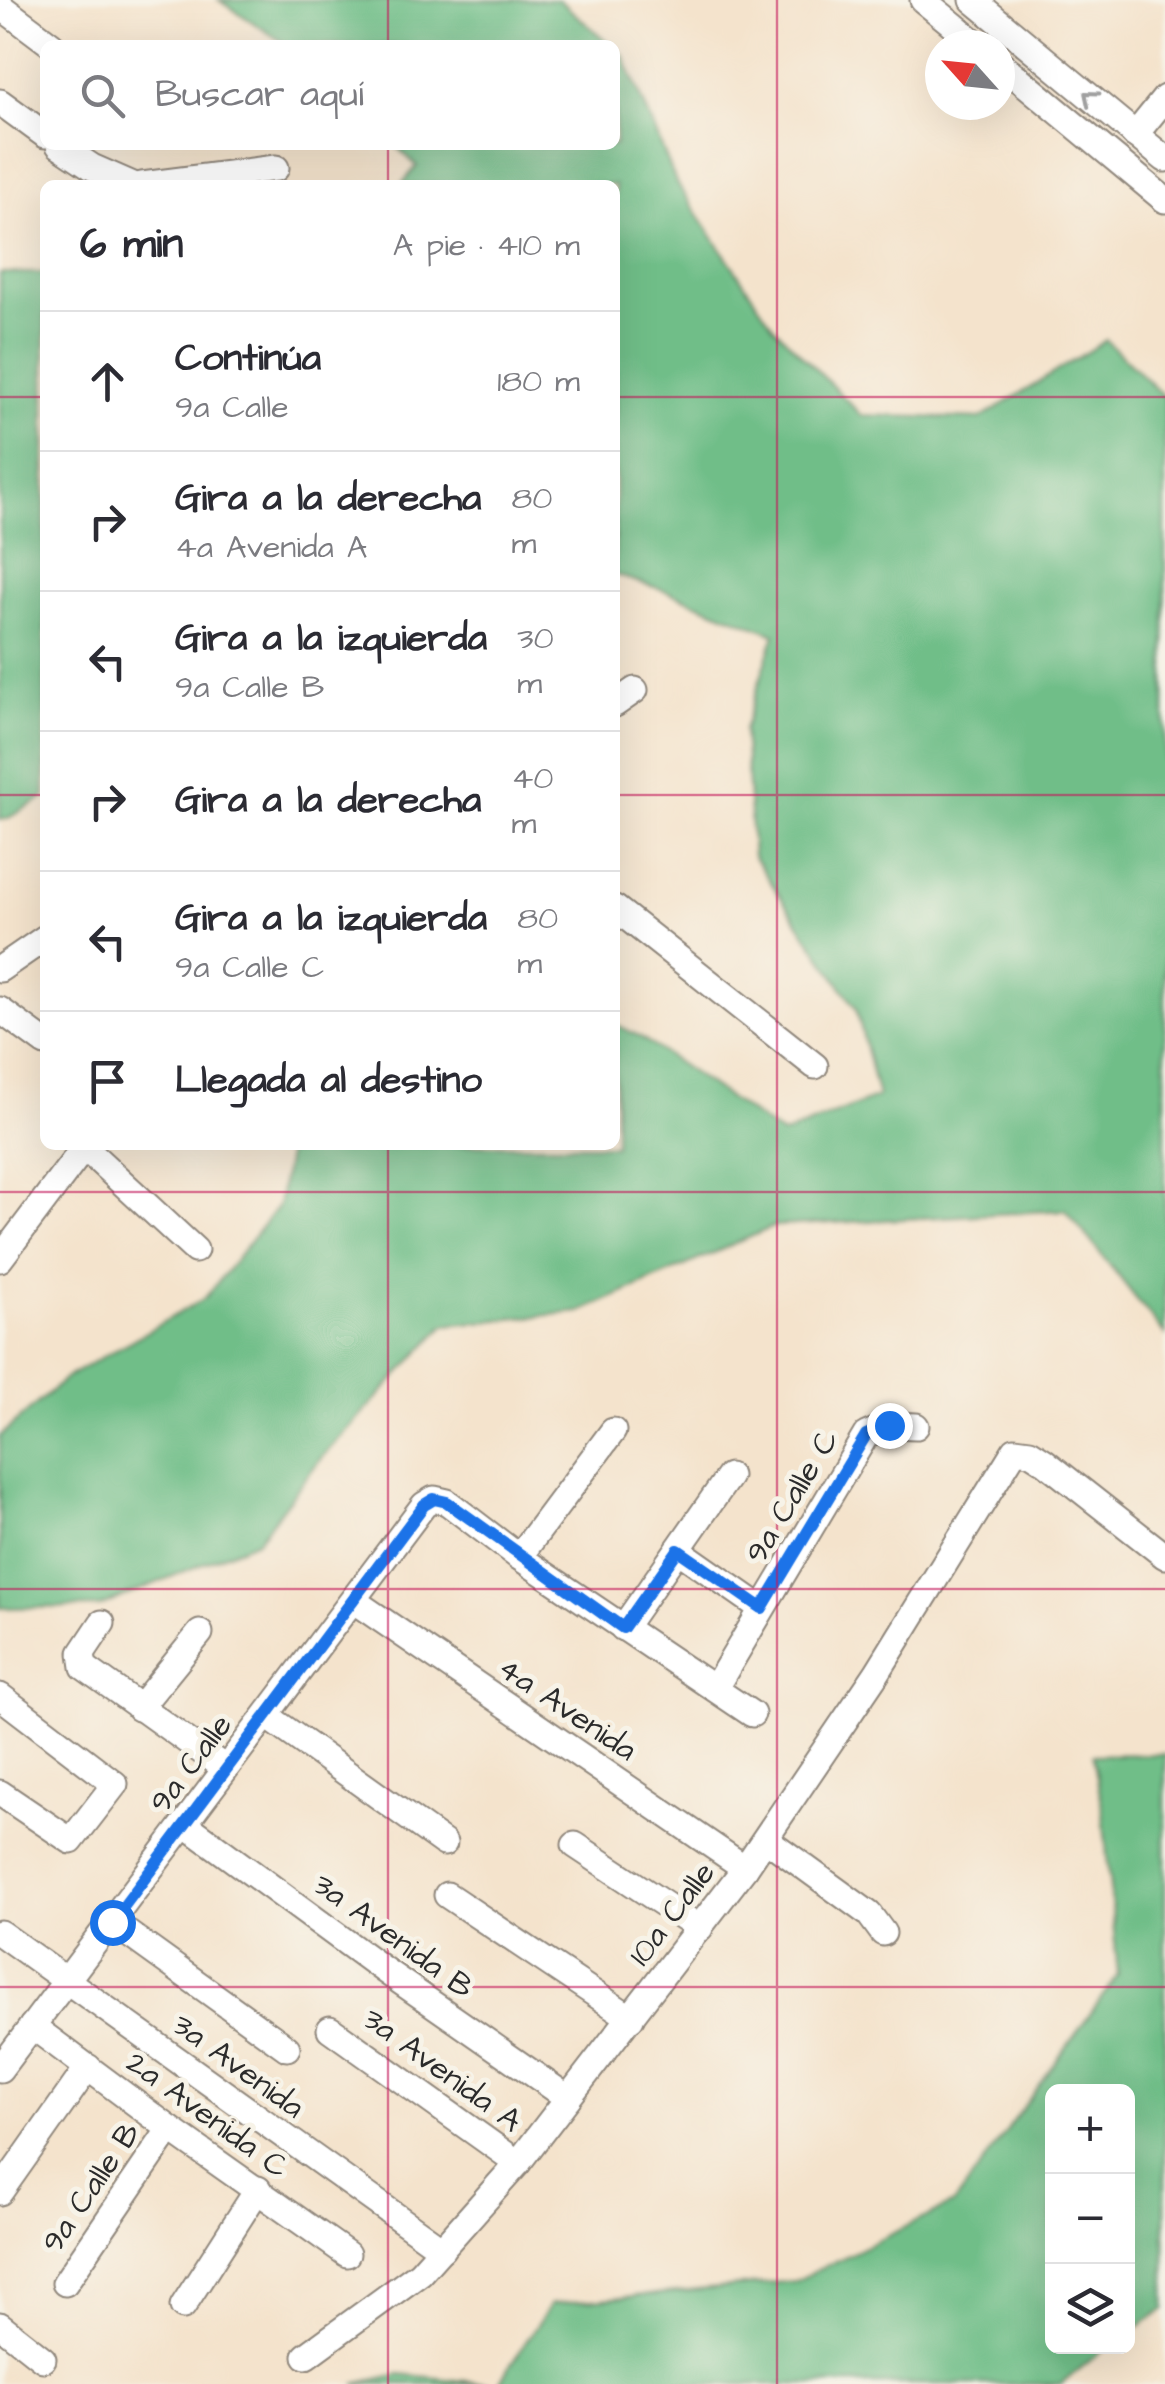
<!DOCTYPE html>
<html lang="es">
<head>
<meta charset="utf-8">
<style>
	:root { --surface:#fff; --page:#f7f7f7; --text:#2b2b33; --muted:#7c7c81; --line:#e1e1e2 }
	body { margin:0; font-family:"Architects Daughter",sans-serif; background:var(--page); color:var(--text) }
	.controls { position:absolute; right:30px; bottom:30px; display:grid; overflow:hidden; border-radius:15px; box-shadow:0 10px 40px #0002 }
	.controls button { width:90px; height:90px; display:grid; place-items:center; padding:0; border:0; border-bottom:2px solid var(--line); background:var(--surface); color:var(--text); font:50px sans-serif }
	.compass { position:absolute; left:925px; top:30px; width:90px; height:90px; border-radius:50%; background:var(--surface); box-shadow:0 10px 40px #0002; rotate:297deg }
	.stop { position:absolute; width:30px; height:30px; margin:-22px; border:8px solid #1a73e8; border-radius:50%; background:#fff }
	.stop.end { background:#1a73e8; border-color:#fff; box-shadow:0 2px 10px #0008 }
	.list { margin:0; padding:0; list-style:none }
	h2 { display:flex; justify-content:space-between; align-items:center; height:130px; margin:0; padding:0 40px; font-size:42px }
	h2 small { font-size:32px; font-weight:400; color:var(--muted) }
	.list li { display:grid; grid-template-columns:65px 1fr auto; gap:30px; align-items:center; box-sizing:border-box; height:140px; padding:0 40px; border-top:2px solid var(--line) }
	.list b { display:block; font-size:38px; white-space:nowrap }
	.list p { margin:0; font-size:32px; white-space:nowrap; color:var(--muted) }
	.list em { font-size:32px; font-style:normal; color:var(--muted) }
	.icon { flex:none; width:55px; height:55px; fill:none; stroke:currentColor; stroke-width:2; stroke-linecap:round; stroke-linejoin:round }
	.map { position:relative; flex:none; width:1165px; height:2384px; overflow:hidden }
	.search { position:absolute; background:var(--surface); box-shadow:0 10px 40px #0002; left:40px; top:40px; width:580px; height:110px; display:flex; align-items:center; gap:25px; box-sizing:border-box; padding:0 35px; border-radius:15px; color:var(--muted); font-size:38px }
	.panel { position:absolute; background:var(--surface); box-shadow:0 10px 40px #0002; left:40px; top:180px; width:580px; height:970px; border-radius:15px }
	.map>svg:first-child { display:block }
	.forest { fill:#70be88; stroke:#4e745a; stroke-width:2.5 }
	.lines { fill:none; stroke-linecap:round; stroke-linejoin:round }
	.minor-casing { stroke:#90877c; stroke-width:29 }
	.minor { stroke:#fff; stroke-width:25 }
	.oneway { stroke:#a0a0a0 }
	.route { stroke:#1a73e8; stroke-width:12 }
	.grid { fill:none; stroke:#c2185b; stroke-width:2.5; stroke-opacity:0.55 }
	.labels { text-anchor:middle; stroke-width:10; stroke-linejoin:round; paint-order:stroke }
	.street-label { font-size:32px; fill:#2b2b2b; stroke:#f7f3e8 }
</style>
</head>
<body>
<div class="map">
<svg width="1165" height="2384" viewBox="0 0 1165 2384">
	<rect width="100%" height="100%" fill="#f7f3e8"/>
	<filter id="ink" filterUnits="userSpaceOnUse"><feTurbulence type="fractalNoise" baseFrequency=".01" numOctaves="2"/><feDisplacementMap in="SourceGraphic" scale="20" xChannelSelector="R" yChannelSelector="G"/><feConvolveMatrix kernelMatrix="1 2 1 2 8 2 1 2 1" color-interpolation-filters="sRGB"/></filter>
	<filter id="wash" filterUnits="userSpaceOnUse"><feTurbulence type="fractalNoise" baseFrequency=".0048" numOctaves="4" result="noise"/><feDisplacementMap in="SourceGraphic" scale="40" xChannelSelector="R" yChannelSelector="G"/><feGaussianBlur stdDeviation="2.25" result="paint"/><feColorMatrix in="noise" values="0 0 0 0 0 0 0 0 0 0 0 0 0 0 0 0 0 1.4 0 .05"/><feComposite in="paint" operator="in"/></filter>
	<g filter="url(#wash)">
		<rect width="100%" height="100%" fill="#f4e3cc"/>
		<g class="forest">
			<path d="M219,0h340l52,45h-324z"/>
			<path d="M615,48l9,8 52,126 97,144 88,89 119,4 126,-79 59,58v937l-99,-125 -291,16 -195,86 -135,13 -123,132 -65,84 -158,66 -99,1v-172l66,-58 139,-80 73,-92 9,-51 -8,-10h336v-121l24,12 143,99 96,-38 -22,-89 -103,-152 -9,-126 31,-96 -114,-45 -46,-14v-390h-214l16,-19 -22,-21h220z"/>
			<path d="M0,273h45v524l-37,21 -8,1z"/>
			<path d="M1165,1754v555l-37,24v-241h-76v254l55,1 -46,37h-563l53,-80 244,-23 160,-78 163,-228 -15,-163 -10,-57z"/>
			<path d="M400,2374l92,10h-137z"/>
		</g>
	</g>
	<g filter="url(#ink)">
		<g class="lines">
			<defs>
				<g id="minor">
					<path d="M923,0l55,45"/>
					<path d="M973,0l192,159"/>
					<path d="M0,6l52,39"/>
					<path d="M1000,63l165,137"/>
					<path d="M0,102l45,33"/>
					<path d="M1135,135l30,-37"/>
					<path d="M59,145l33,22 41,18"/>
					<path d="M142,185l134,-17"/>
					<path d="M615,704l20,-14"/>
					<path d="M615,908l200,158"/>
					<path d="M0,969l45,-31"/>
					<path d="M0,1010l45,33"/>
					<path d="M85,1148l110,102"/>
					<path d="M0,1259l86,-114"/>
					<path d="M678,1550l83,58"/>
					<path d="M519,1557l94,-126"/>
					<path d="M354,1601l391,267"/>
					<path d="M102,1623l-20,30 2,14 141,101"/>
					<path d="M623,1628l106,-152"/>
					<path d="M715,1688l151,-253 23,-10 27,1"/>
					<path d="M0,1696l115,88 -44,57 -71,-48"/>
					<path d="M139,1708l61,-75"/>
					<path d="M267,1716l177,127"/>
					<path d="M185,1824l199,146 184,128"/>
					<path d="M766,1839l103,75 14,19"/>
					<path d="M575,1845l125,83"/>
					<path d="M447,1895l184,123"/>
					<path d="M112,1922l175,126"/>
					<path d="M0,1933l442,316"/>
					<path d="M32,2026l138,103 177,125"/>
					<path d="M330,2029l188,134"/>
					<path d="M0,2069l424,-564 10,-6 13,3 72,55 233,157"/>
					<path d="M0,2192l88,-125"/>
					<path d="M65,2283l105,-154"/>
					<path d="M183,2306l75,-117"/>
					<path d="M0,2325l43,34"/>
					<path d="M306,2356l114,-83 98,-110 227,-295 132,-195 138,-223 15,2 14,9 121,95"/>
				</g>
			</defs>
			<use href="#minor" class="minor-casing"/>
			<use href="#minor" class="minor"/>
		</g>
		<defs><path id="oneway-chevron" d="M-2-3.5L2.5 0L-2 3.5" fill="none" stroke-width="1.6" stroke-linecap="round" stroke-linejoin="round" transform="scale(2.5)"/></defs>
		<use class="oneway" href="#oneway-chevron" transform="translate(1090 97) rotate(-140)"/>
	</g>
	<g class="lines" filter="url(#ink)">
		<path class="route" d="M112,1922l312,-417 10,-6 13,3 176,126 55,-78 84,58 104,-173 23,-10"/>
	</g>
	<path class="grid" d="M388,0v45M777,0v2384M388,145v40M0,397h45M615,397h550M0,795h45M615,795h550M388,1145v1239M0,1192h1165M0,1589h1165M0,1987h1165"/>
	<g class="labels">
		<g class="street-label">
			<text transform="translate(791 1496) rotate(-59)" y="11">9a Calle C</text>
			<text transform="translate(568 1708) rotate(34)" y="11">4a Avenida</text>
			<text transform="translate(190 1763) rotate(-53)" y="11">9a Calle</text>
			<text transform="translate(671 1913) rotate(-53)" y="11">10a Calle</text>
			<text transform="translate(394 1935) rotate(36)" y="11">3a Avenida B</text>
			<text transform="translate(239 2065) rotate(36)" y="11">3a Avenida</text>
			<text transform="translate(443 2069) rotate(36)" y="11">3a Avenida A</text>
			<text transform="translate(208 2114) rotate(36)" y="11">2a Avenida C</text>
			<text transform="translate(90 2187) rotate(-56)" y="11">9a Calle B</text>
		</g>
	</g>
</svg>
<div class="controls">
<button>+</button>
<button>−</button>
<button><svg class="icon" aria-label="layers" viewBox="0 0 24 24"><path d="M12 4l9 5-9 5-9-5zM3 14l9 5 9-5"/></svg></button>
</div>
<svg class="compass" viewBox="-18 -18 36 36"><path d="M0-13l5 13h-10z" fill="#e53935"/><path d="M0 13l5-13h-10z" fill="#7c7c81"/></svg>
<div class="stop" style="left:112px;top:1922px"></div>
<div class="stop end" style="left:889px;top:1425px"></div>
<div class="search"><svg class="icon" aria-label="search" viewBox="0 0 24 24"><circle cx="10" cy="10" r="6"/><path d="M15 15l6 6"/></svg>Buscar aquí</div>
<section class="panel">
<h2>6 min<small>A pie · 410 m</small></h2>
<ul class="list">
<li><svg class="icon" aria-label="ahead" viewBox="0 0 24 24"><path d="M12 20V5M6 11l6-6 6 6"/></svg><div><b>Continúa</b><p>9a Calle</p></div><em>180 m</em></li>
<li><svg class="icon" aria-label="right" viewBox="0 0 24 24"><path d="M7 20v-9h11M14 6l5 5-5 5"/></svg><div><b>Gira a la derecha</b><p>4a Avenida A</p></div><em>80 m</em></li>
<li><svg class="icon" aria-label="left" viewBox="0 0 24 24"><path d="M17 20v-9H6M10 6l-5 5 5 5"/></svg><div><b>Gira a la izquierda</b><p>9a Calle B</p></div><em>30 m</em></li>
<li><svg class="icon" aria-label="right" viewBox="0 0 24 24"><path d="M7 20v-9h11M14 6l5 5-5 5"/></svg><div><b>Gira a la derecha</b></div><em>40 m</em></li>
<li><svg class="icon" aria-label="left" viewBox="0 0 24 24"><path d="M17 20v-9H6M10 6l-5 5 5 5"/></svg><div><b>Gira a la izquierda</b><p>9a Calle C</p></div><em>80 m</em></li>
<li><svg class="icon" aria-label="arrive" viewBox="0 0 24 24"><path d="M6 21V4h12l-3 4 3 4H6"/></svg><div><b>Llegada al destino</b></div></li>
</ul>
</section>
</div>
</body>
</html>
